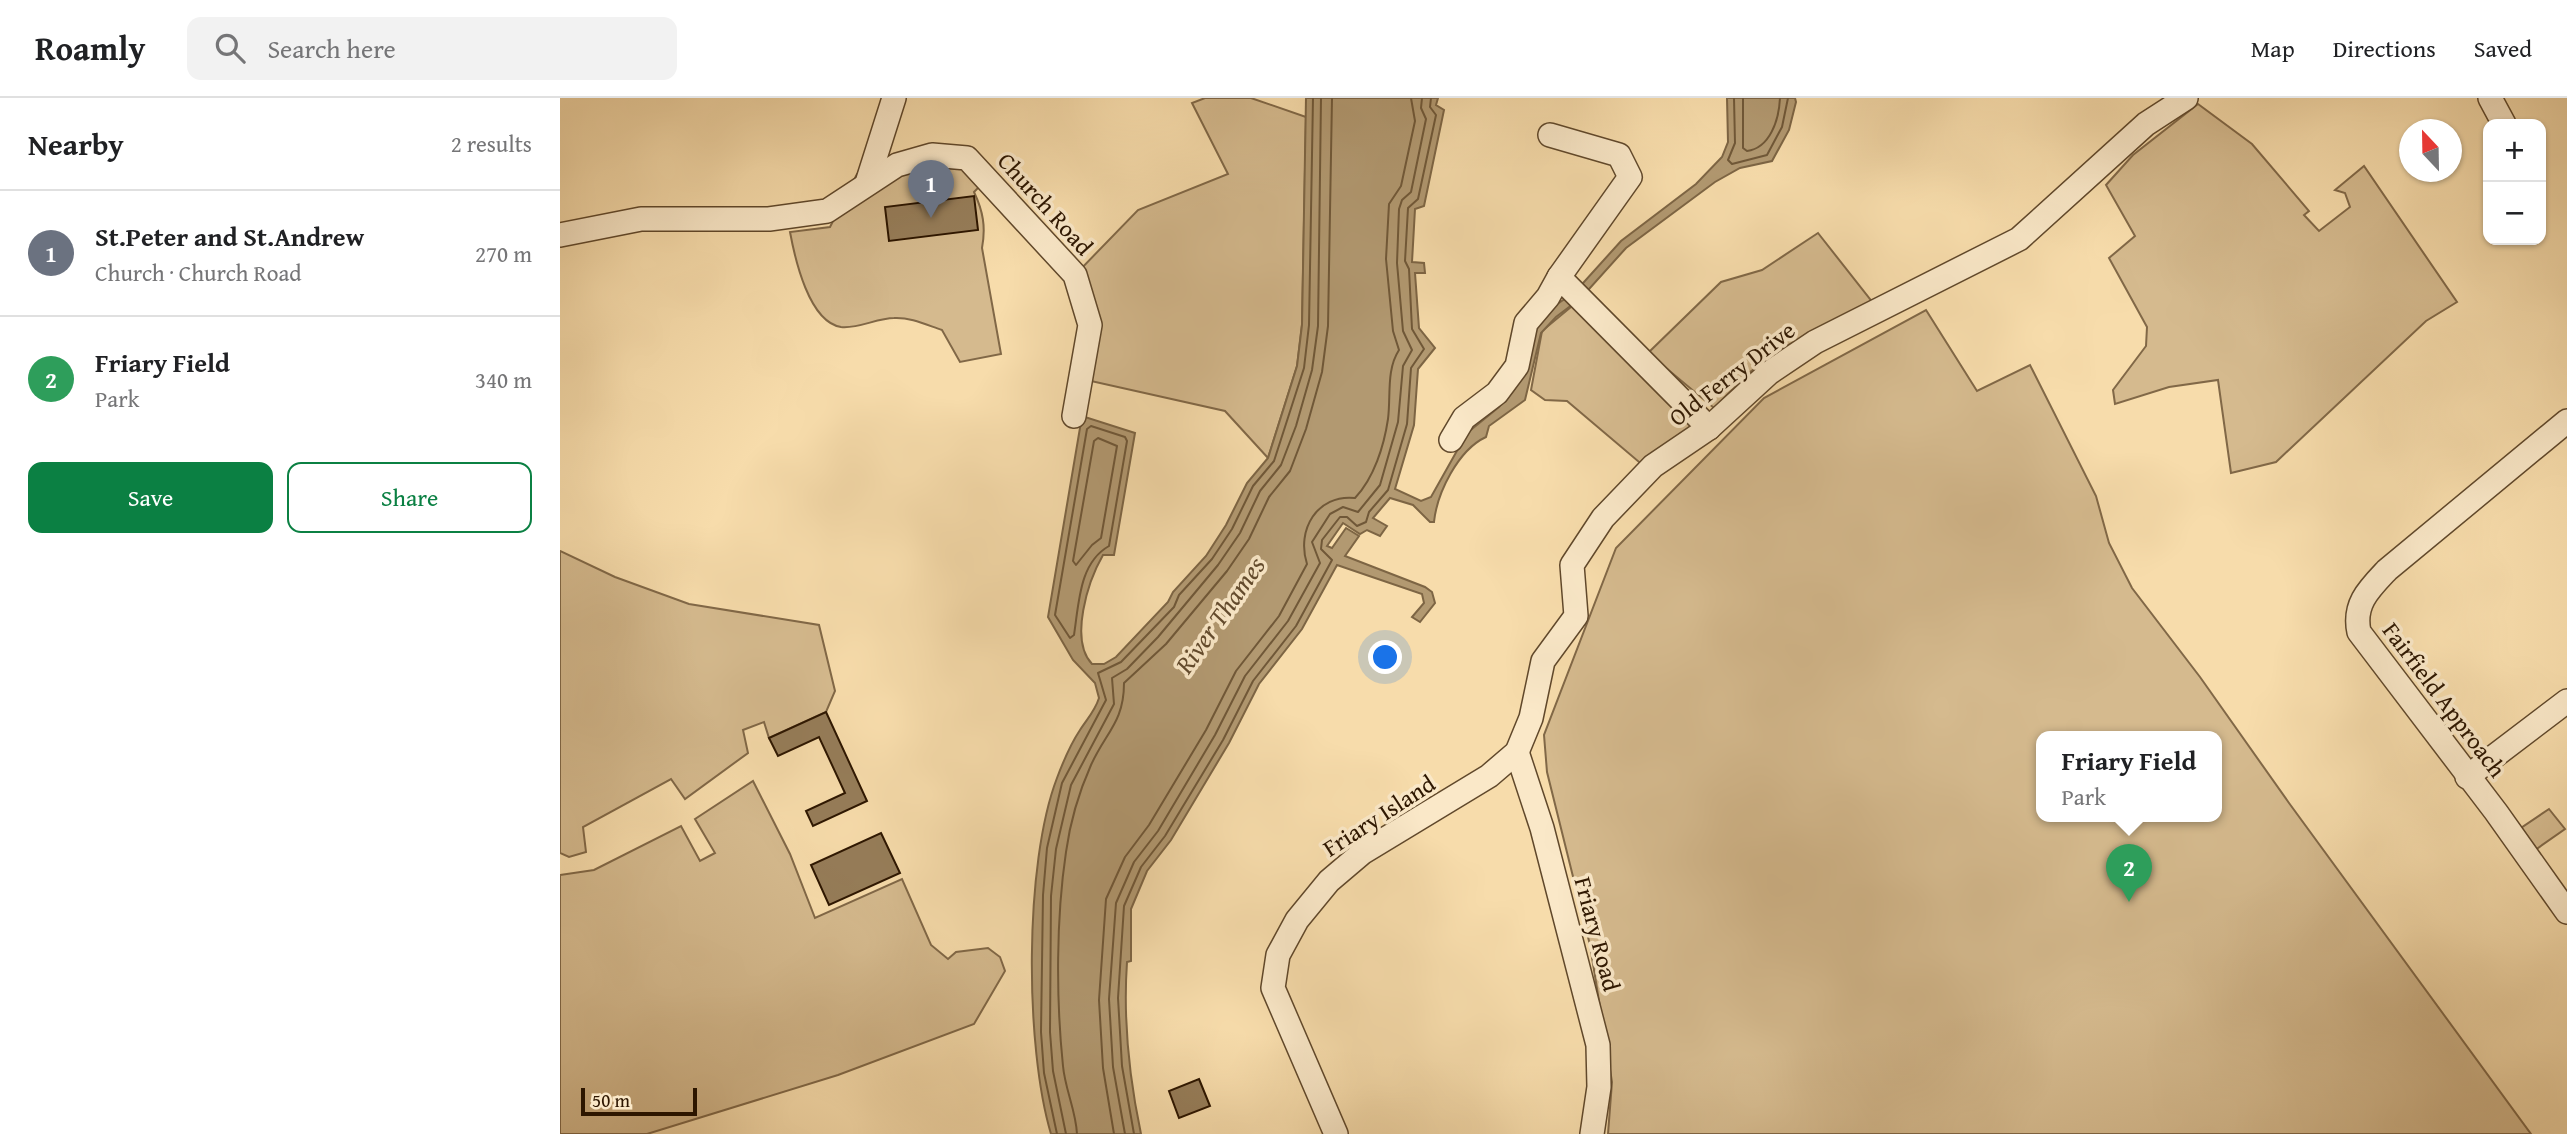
<!DOCTYPE html>
<html lang="en">
<head>
<meta charset="utf-8">
<style>
	:root { --surface:#fff; --page:#f2f2f2; --text:#202124; --muted:#757577; --line:#e0e0e0; --accent:#0b8043 }
	body { margin:0; font-family:"Gentium Book Plus",serif; background:var(--page); color:var(--text) }
	.controls { position:absolute; right:21px; top:21px; display:grid; overflow:hidden; border-radius:14px; box-shadow:0 2px 5px #0004 }
	.controls button { width:63px; height:63px; display:grid; place-items:center; padding:0; border:0; border-bottom:2px solid var(--line); background:var(--surface); color:var(--text); font:35px sans-serif }
	.compass { position:absolute; left:1839px; top:21px; width:63px; height:63px; border-radius:50%; background:var(--surface); box-shadow:0 2px 5px #0004; rotate:338deg }
	.scale { position:absolute; left:21px; bottom:18px; width:116px; box-sizing:border-box; padding-left:7px; border:4px solid #2d1600; border-top:0; font-size:19px; line-height:24px; white-space:nowrap; color:#2d1600; -webkit-text-stroke:5px #fae8c8; paint-order:stroke }
	.you { position:absolute; left:826px; top:560px; width:24px; height:24px; margin:-18px; border:5px solid #fff; border-radius:50%; background:#1a73e8; box-shadow:0 0 0 10px #1a73e833 }
	.badge { display:grid; place-items:center; width:46px; height:46px; border-radius:50%; background:var(--accent); color:#fff; font-size:23px; font-weight:700 }
	.pin { position:absolute; translate:-50% -58px; filter:drop-shadow(0 2px 4px #0008) }
	.pin::after { content:''; position:absolute; top:37px; width:24px; height:21px; background:inherit; clip-path:polygon(0 0,100% 0,50% 100%) }
	.popup { position:absolute; left:1476px; top:633px; width:186px; height:91px; box-sizing:border-box; display:grid; place-content:center; border-radius:14px; background:var(--surface); filter:drop-shadow(0 2px 5px #0005); font-size:23px; white-space:nowrap; color:var(--muted) }
	.popup b { font-size:26px; color:var(--text) }
	.popup::after { content:''; position:absolute; left:50%; top:100%; margin-left:-14px; border:14px solid transparent; border-top-color:var(--surface) }
	.list { margin:0; padding:0; list-style:none }
	h2 { display:flex; justify-content:space-between; align-items:center; height:91px; margin:0; padding:0 28px; font-size:30px }
	h2 small { font-size:23px; font-weight:400; color:var(--muted) }
	.list li { display:grid; grid-template-columns:46px 1fr auto; gap:21px; align-items:center; box-sizing:border-box; height:126px; padding:0 28px; border-top:2px solid var(--line) }
	.list b { display:block; font-size:26px; white-space:nowrap }
	.list p { margin:0; font-size:23px; white-space:nowrap; color:var(--muted) }
	.list em { font-size:23px; font-style:normal; color:var(--muted) }
	.actions { display:flex; gap:14px; padding:21px 28px }
	.actions a { flex:1; padding:16px 0; border:2px solid var(--accent); border-radius:14px; text-align:center; font-size:24px; color:var(--accent) }
	.actions .main { background:var(--accent); color:#fff }
	.icon { flex:none; width:38px; height:38px; fill:none; stroke:currentColor; stroke-width:2; stroke-linecap:round; stroke-linejoin:round }
	.map { position:relative; flex:none; width:2007px; height:1036px; overflow:hidden }
	header { display:flex; align-items:center; gap:42px; box-sizing:border-box; height:98px; padding:0 35px; background:var(--surface); border-bottom:2px solid var(--line) }
	header strong { font-size:33px }
	nav { display:flex; gap:38px; margin-inline-start:auto; font-size:24px }
	.search { width:490px; height:63px; background:var(--page); display:flex; align-items:center; gap:18px; box-sizing:border-box; padding:0 24px; border-radius:14px; color:var(--muted); font-size:26px }
	main { display:flex }
	aside { flex:1; background:var(--surface) }
	.map>svg:first-child { display:block }
	.green { fill:#d5ba8e; stroke:#816847; stroke-width:2; fill-rule:evenodd }
	.water { fill:#b29971; stroke:#7d6544; stroke-width:2 }
	.lines { fill:none; stroke-linecap:round; stroke-linejoin:round }
	.shore { stroke:#705838; stroke-width:2 }
	.building { fill:#967d59; stroke:#2d1600; stroke-width:2 }
	.minor-casing { stroke:#60482b; stroke-width:26 }
	.minor { stroke:#fae8c8; stroke-width:23 }
	.labels { text-anchor:middle; stroke-width:7; stroke-linejoin:round; paint-order:stroke }
	.street-label { font-size:24px; fill:#2d1600; stroke:#fae8c8 }
	.water-label { font-size:26px; font-style:italic; fill:#624a2d; stroke:#fae8c8 }
</style>
</head>
<body>
<header>
<strong>Roamly</strong>
<div class="search"><svg class="icon" aria-label="search" viewBox="0 0 24 24"><circle cx="10" cy="10" r="6"/><path d="M15 15l6 6"/></svg>Search here</div>
<nav><a>Map</a><a>Directions</a><a>Saved</a></nav>
</header>
<main>
<aside>
<h2>Nearby<small>2 results</small></h2>
<ul class="list">
<li><span class="badge" style="background:#6b7280">1</span><div><b>St.Peter and St.Andrew</b><p>Church · Church Road</p></div><em>270 m</em></li>
<li><span class="badge" style="background:#2e9e5b">2</span><div><b>Friary Field</b><p>Park</p></div><em>340 m</em></li>
</ul>
<div class="actions"><a class="main">Save</a><a>Share</a></div>
</aside>
<div class="map">
<svg width="2007" height="1036" viewBox="0 0 2007 1036">
	<rect width="100%" height="100%" fill="#f7dcab"/>
	<filter id="stains"><feTurbulence type="fractalNoise" baseFrequency=".00286" numOctaves="4"/><feColorMatrix values="0 0 0 0 .2 0 0 0 0 .09 0 0 0 0 .02 0 0 0 .5 -.17"/></filter>
	<radialGradient id="worn" r=".72"><stop offset=".6" stop-color="#630" stop-opacity="0"/><stop offset="1" stop-color="#630" stop-opacity=".3"/></radialGradient>
	<g class="green">
		<path d="M645,0h46l55,19 -4,207 -5,42 -29,92 -43,-47 -143,-32 8,-54 -15,-50 63,-65 90,-36 -36,-71z"/>
		<path d="M1638,6l54,40 57,67 -5,4 15,16 31,-24 -5,-14 -10,-3 29,-24 93,136 -31,19 -150,141 -45,11 -13,-93 -49,7 -54,17 -2,-14 33,-44 1,-19 -38,-69 26,-22 -29,-51 27,-30z"/>
		<path d="M370,53l29,14 25,17 -10,10c9,19 12,35 8,56l19,106 -41,8 -18,-32c-15,-5 -32,-13 -48,-12 -17,0 -36,11 -53,9 -32,-5 -46,-68 -51,-95l40,-5 27,-53z"/>
		<path d="M1258,135l55,70 -87,43 -36,26 -36,36 -66,-55 73,-71 41,-12z"/>
		<path d="M1017,204l130,116 -55,55 -85,-72 -22,-1 -14,-10 11,-59z"/>
		<path d="M1366,212l51,81 53,-26 66,131 13,47 23,45 68,89 89,126 242,331h-923l4,-52 -22,-137 -43,-173 -3,-37 72,-187 148,-150zM1482,638h174v80h-174z"/>
		<path d="M0,453l55,26 74,27 130,21 16,66 -9,21 -57,26 -5,-16 -21,8 5,23 -63,46 -14,-20 -88,48 3,25 -17,5 -9,-4z"/>
		<path d="M193,683l37,73 25,64 87,-39 29,66 17,14 8,-7 32,-4 12,9 5,14 -31,53 -136,51 -191,59h-87v-259l34,-5 87,-44 19,35 15,-8 -20,-34z"/>
		<path d="M1989,711l16,20 -37,26 -16,-21z"/>
	</g>
	<path class="water" d="M746,0h132l-2,7 8,5 -20,96 -9,3 -3,53 12,1 1,10h-10l4,55 16,20 -17,21 -4,56 -19,64 26,12 10,-4 36,-64 32,-26 15,-17 27,-75 34,-23 46,-51 75,-57 26,-27 6,-15 -1,-44h68l1,4 -7,28 -17,31 -32,7 -25,14 -89,66 -45,50 -25,19 -15,16 -16,67 -36,26 -3,11c-28,13 -49,56 -52,85h-4l-17,-17 -23,-7 -17,20 14,8 -7,10 -13,-6 -7,4 -17,-11 -16,23 5,2 14,-20 13,8 -14,20 80,31 7,5 3,11 -15,19 -8,-5 12,-14 -2,-9 -85,-29 -35,64 -43,55 -30,59 -58,97 -24,31 -16,38v52l-4,1c-4,58 2,115 14,172h-90c-26,-87 -27,-270 6,-356 6,-16 13,-33 23,-48 7,-11 15,-19 19,-32l-4,-15 -22,-23 -25,-43 34,-201 53,17 -21,122h-11c-15,26 -34,85 -11,109h12l12,-7 52,-55 5,-10 33,-36 20,-31 21,-42 21,-25 29,-92 5,-41z"/>
	<g class="lines">
		<g class="shore">
			<path d="M1174,0l1,45 -7,17 4,4 35,-9 15,-28 6,-29"/>
			<path d="M1183,0v50l4,3c23,-3 32,-31 33,-53"/>
			<path d="M531,328l34,11 2,4 -18,105c-30,17 -30,57 -35,89l-4,3 -15,-23 32,-186z"/>
			<path d="M538,340l19,8 -16,92 -9,7 -16,20 -3,-4 21,-120z"/>
			<path d="M497,1036l-13,-61 -3,-41 2,-137 4,-47 15,-65 44,-83 -8,-27 23,-11 53,-55 5,-12 33,-36 20,-30 21,-43 21,-25 30,-93 5,-43 4,-227"/>
			<path d="M506,1036l-13,-63 -3,-39 1,-136 5,-47 15,-64 43,-81 -2,-26 15,-9 31,-32 60,-72 22,-32 20,-42 21,-26 15,-39 16,-56 6,-44 3,-228"/>
			<path d="M517,1036c-1,-23 -12,-45 -14,-68 -7,-67 -7,-147 3,-214 4,-29 13,-60 25,-87 15,-33 33,-43 33,-82l42,-39 61,-73 22,-32 20,-42 21,-26 16,-42 16,-57 6,-46 4,-228"/>
			<path d="M554,1036l-11,-66 -4,-68 7,-101 19,-42 24,-32 57,-95 30,-59 43,-55 28,-52c-11,-34 10,-70 48,-66 19,-20 29,-52 33,-79 3,-23 -2,-49 11,-69l-6,-19 -7,-72 3,-55 12,-18 14,-65 -4,-23"/>
			<path d="M565,1036l-12,-67 -4,-68 7,-96 18,-41 24,-31 57,-96 30,-59 43,-55 32,-58 -8,-21 18,-28 13,-7 15,5 22,-27 18,-63 5,-56 9,-16 -9,-19 -6,-68 2,-54 3,-9 9,-8 15,-73 -5,-11 1,-10"/>
			<path d="M574,1036l-12,-68 -4,-68 6,-92 17,-39 24,-31 58,-96 30,-59 43,-55 36,-66 -11,-11 1,-9 18,-23h7l10,9 9,-4 3,-10 19,-22 19,-66 4,-56 13,-19 -12,-20 -3,-60 -4,-8 3,-53 10,-9 18,-84 -6,-8 1,-9"/>
		</g>
	</g>
	<g class="building">
		<path d="M414,98l4,34 -89,11 -4,-34z"/>
		<path d="M266,614l41,89 -54,25 -7,-15 39,-18 -26,-56 -41,19 -9,-18z"/>
		<path d="M321,735l19,40 -71,32 -18,-40z"/>
		<path d="M639,981l11,27 -31,12 -10,-27z"/>
	</g>
	<g class="lines">
		<defs>
			<g id="minor">
				<path d="M1930,0l14,26"/>
				<path d="M990,37l69,20 11,22 -71,100"/>
				<path d="M307,85l27,-85"/>
				<path d="M0,137l81,-16h128l58,-8 70,-46 35,-10 35,3 108,117 15,50 -16,91"/>
				<path d="M2007,323l-180,149c-18,19 -34,34 -28,62l137,180 71,100"/>
				<path d="M891,342l13,-22 33,-25 20,-27 9,-43 22,-26 11,-20 150,151"/>
				<path d="M957,654l25,76 56,217 1,42 -7,47"/>
				<path d="M1907,679l100,-76"/>
				<path d="M776,1036l-63,-146 5,-33 19,-35 32,-39 33,-28 127,-77 28,-24 14,-34 12,-57 33,-45 -4,-51 31,-47 50,-52 56,-38 60,-55 46,-31 204,-103 127,-115 40,-26"/>
			</g>
		</defs>
		<use href="#minor" class="minor-casing"/>
		<use href="#minor" class="minor"/>
	</g>
	<g class="labels">
		<g class="street-label">
			<text transform="translate(485 106) rotate(48)" y="8">Church Road</text>
			<text transform="translate(1172 276) rotate(-38)" y="8">Old Ferry Drive</text>
			<text transform="translate(1884 602) rotate(53)" y="8">Fairfield Approach</text>
			<text transform="translate(819 718) rotate(-33)" y="8">Friary Island</text>
			<text transform="translate(1037 836) rotate(75)" y="8">Friary Road</text>
		</g>
		<g class="water-label">
			<text transform="translate(660 517) rotate(-55)" y="9">River Thames</text>
		</g>
	</g>
	<rect width="100%" height="100%" filter="url(#stains)"/>
	<rect width="100%" height="100%" fill="url(#worn)"/>
</svg>
<div class="controls">
<button>+</button>
<button>−</button>
</div>
<svg class="compass" viewBox="-18 -18 36 36"><path d="M0-13l5 13h-10z" fill="#e53935"/><path d="M0 13l5-13h-10z" fill="#757577"/></svg>
<div class="scale">50 m</div>
<div class="you"></div>
<div class="pin badge" style="left:371px;top:120px;background:#6b7280">1</div>
<div class="pin badge" style="left:1569px;top:804px;background:#2e9e5b">2</div>
<div class="popup"><b>Friary Field</b>Park</div>
</div>
</main>
</body>
</html>
